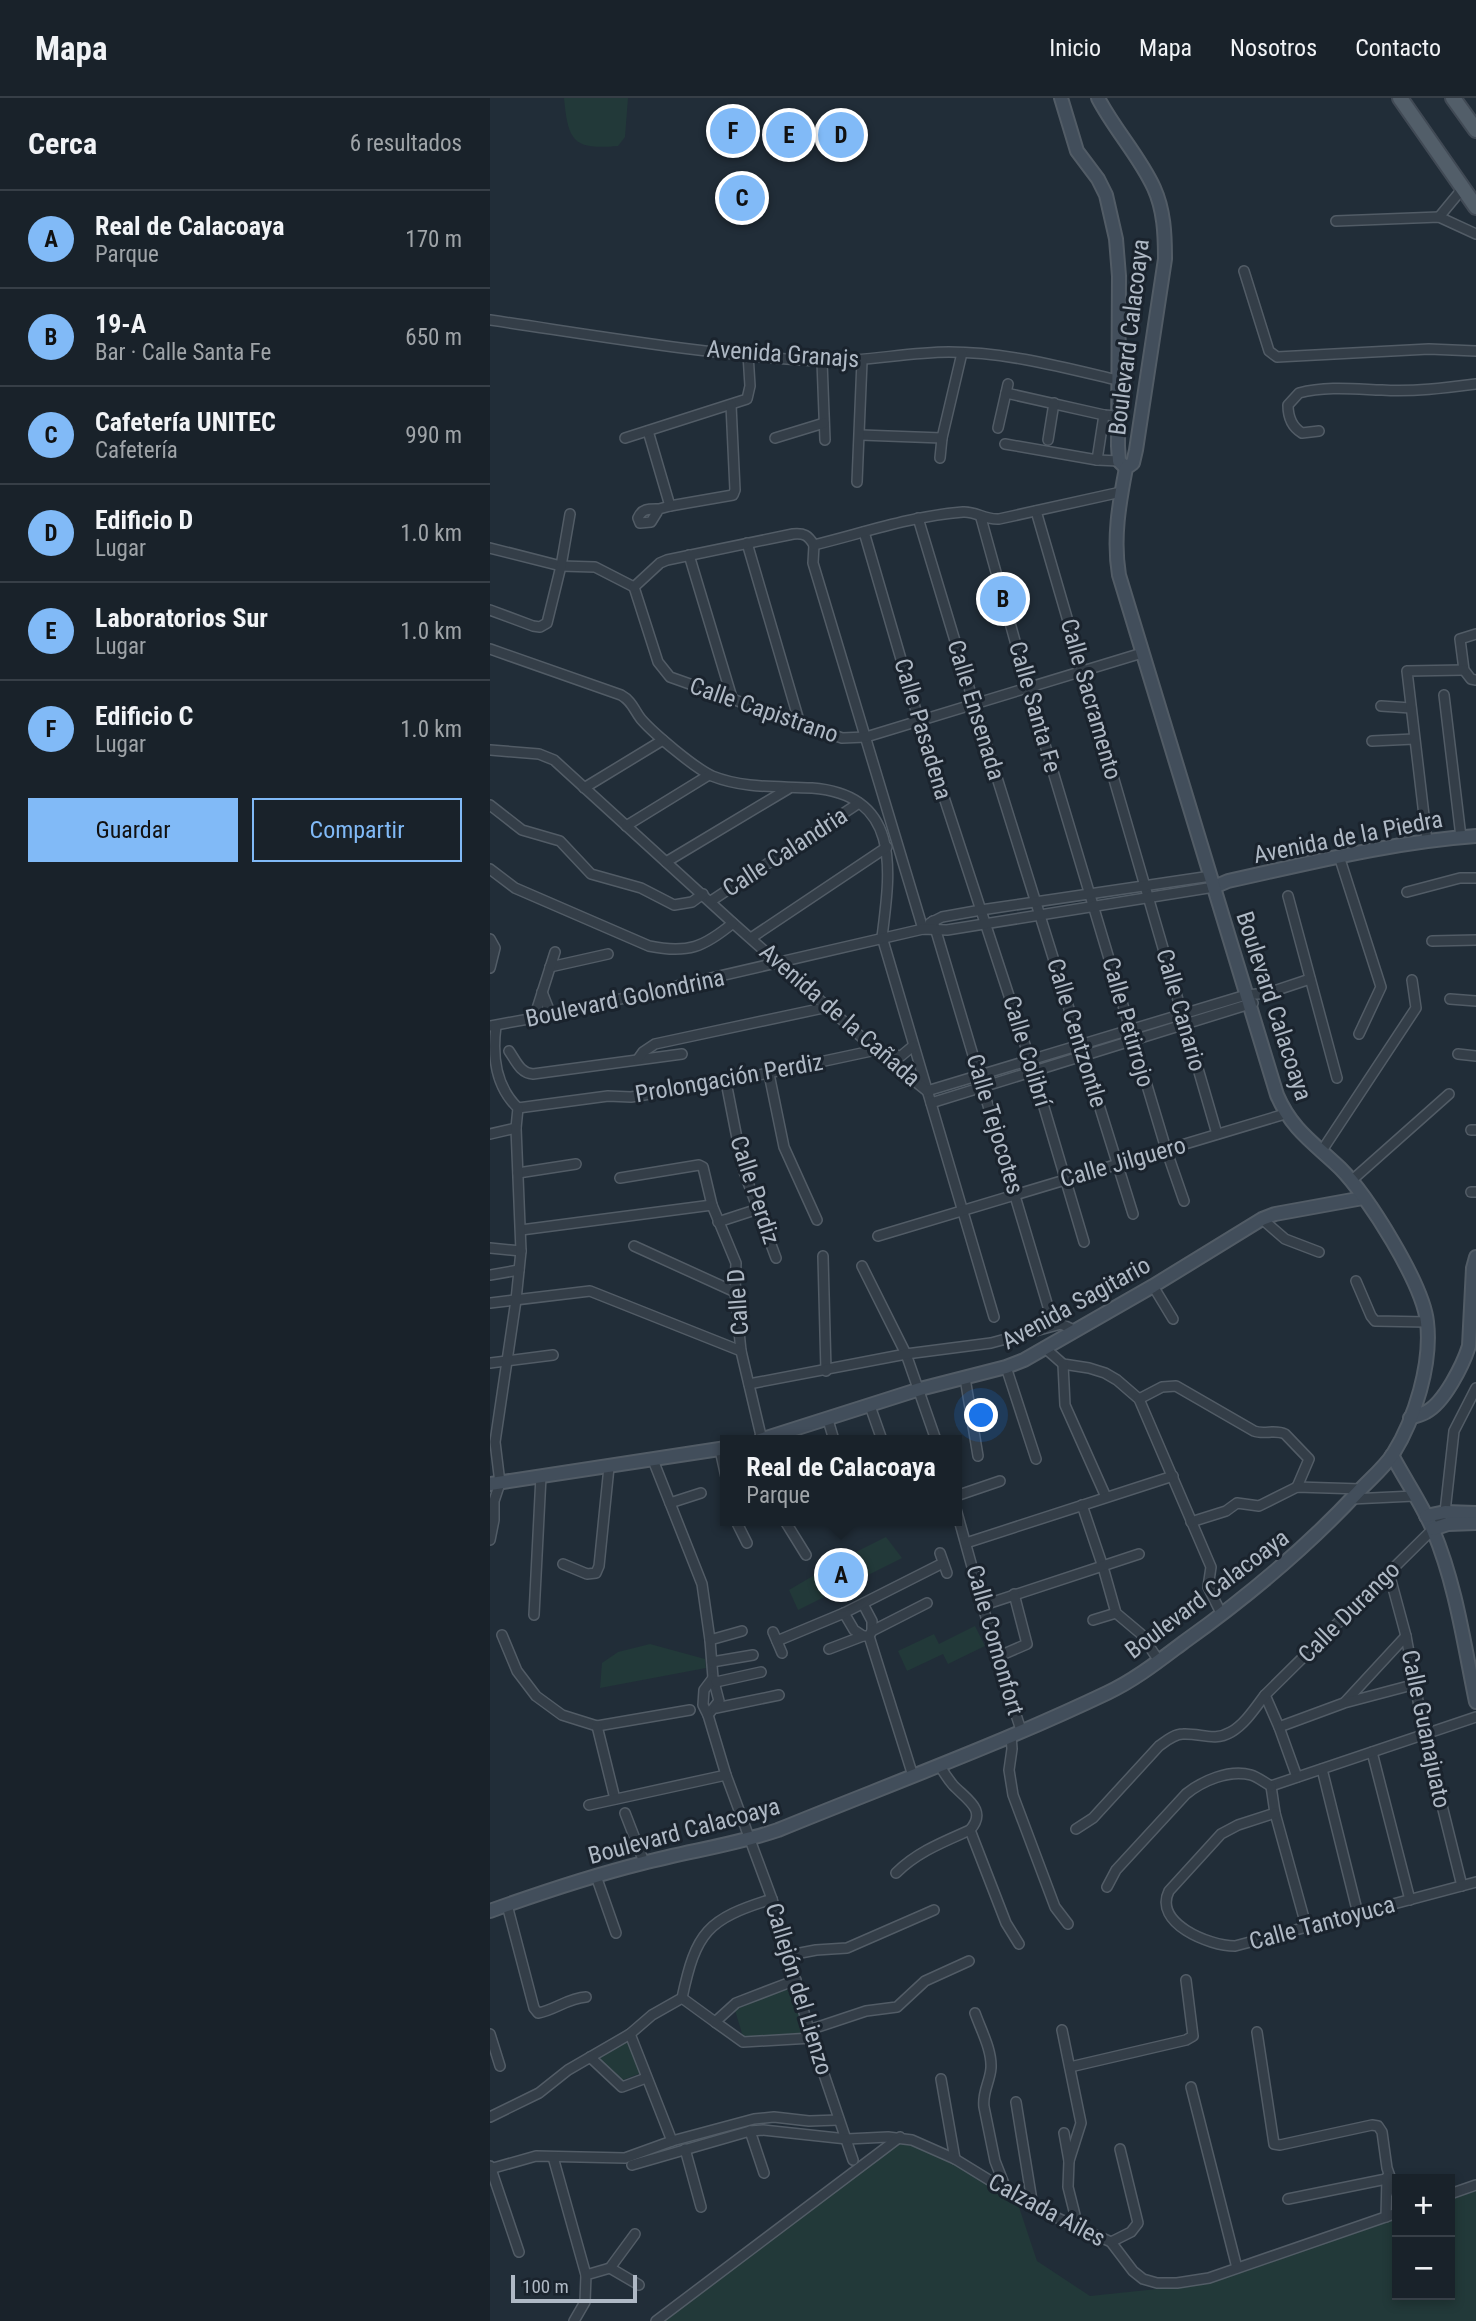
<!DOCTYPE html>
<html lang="es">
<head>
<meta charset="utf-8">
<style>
	:root { --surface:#19222a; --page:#222a32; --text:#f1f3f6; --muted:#9fa4a8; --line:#373f47; --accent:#81baf7 }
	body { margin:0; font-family:"Roboto Condensed",sans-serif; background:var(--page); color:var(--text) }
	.controls { position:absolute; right:21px; bottom:21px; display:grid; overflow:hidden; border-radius:0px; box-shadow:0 4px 10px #0003 }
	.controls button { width:63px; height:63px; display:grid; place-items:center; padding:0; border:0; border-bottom:2px solid var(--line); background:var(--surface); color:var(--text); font:35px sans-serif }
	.scale { position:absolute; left:21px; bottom:18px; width:126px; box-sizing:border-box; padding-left:7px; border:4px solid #afb9c5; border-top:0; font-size:19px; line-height:24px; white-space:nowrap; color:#afb9c5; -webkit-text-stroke:5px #1a232d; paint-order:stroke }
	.you { position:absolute; left:492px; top:1318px; width:24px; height:24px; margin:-18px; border:5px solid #fff; border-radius:50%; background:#1a73e8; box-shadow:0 0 0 10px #1a73e833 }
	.badge { display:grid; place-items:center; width:46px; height:46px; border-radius:50%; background:var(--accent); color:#111; font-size:23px; font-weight:700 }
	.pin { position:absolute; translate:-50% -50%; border:4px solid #fff; box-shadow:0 2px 7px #0006 }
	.popup { position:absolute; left:230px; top:1337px; width:242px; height:91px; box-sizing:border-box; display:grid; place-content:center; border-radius:0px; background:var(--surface); filter:drop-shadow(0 2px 5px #0005); font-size:23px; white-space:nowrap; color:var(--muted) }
	.popup b { font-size:26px; color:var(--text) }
	.popup::after { content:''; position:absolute; left:50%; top:100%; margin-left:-14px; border:14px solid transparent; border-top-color:var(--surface) }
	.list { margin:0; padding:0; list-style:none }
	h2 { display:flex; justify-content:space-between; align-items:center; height:91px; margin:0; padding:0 28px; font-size:30px }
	h2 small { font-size:23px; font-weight:400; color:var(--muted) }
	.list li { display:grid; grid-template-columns:46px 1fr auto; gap:21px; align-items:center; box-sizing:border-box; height:98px; padding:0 28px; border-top:2px solid var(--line) }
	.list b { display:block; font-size:26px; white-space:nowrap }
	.list p { margin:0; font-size:23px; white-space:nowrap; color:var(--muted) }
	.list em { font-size:23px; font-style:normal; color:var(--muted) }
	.actions { display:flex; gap:14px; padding:21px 28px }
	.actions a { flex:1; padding:16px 0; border:2px solid var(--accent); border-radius:0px; text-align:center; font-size:24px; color:var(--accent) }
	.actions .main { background:var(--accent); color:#111 }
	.map { position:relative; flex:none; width:986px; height:2223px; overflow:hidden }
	header { display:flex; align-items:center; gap:42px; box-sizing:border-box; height:98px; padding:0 35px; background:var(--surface); border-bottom:2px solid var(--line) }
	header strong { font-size:33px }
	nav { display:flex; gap:38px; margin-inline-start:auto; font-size:24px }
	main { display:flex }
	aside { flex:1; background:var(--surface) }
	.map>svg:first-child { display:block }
	.green { fill:#223939 }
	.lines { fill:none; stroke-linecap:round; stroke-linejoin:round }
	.street-casing { stroke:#525c66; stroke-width:12 }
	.secondary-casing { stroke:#525c66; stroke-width:16 }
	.primary-casing { stroke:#414a55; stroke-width:18 }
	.street { stroke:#343e48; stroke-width:9 }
	.secondary { stroke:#424e5b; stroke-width:12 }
	.primary { stroke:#525e69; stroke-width:14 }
	.labels { text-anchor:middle; stroke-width:6; stroke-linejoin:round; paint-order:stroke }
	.street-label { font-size:24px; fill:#afb9c5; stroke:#1a232d }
</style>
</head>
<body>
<header>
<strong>Mapa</strong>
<nav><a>Inicio</a><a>Mapa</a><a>Nosotros</a><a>Contacto</a></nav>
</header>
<main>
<aside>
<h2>Cerca<small>6 resultados</small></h2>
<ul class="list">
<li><span class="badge">A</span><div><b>Real de Calacoaya</b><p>Parque</p></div><em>170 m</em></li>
<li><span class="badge">B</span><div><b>19-A</b><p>Bar · Calle Santa Fe</p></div><em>650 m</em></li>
<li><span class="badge">C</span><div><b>Cafetería UNITEC</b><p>Cafetería</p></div><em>990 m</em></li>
<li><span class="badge">D</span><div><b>Edificio D</b><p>Lugar</p></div><em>1.0 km</em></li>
<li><span class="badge">E</span><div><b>Laboratorios Sur</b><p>Lugar</p></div><em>1.0 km</em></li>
<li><span class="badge">F</span><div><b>Edificio C</b><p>Lugar</p></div><em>1.0 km</em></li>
</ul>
<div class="actions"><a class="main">Guardar</a><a>Compartir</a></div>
</aside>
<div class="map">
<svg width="986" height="2223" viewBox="0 0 986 2223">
	<rect width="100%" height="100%" fill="#212d38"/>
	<g class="green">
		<path d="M74,0h64l-3,39 -7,9c-45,4 -50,-5 -54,-48z"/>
		<path d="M396,1439l16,21 -104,52 -9,-20 51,-30z"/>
		<path d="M485,1528l10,20 -37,18 -5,-10 -36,17 -9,-20 36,-17 5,10z"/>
		<path d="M160,1546l55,15 1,9 -106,20 2,-25 16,-11z"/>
		<path d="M306,1887l14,50 -66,5 -10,-33z"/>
		<path d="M139,1943l12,32 -23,9 -24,-24z"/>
		<path d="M410,2041l52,21 65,41 20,60 53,35 96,-10 17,-4 194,-68v81h53v-96l26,-8v130h-820z"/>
	</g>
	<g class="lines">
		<defs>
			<g id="street">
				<path d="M949,119l24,-29"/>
				<path d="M846,123l103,-4 37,17"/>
				<path d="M754,173l25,80 8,6 152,-8 47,2"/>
				<path d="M0,222c109,16 217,35 327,41 45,2 88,-9 132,-9 57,0 113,15 168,28"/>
				<path d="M332,263l3,79"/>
				<path d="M516,295l98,22 13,1"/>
				<path d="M508,330l10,-44"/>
				<path d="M158,333l22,75"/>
				<path d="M829,333l-17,2c-10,-6 -14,-16 -14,-28l11,-12c27,-7 55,-4 83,-3 31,2 63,-2 94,-6"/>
				<path d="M371,337l81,3"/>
				<path d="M135,340l122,-39 3,-13 -2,-32"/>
				<path d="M285,340l49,-15"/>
				<path d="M558,342l6,-37"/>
				<path d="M515,346l92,16 22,1"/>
				<path d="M450,360l2,-20 20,-85"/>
				<path d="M607,362l7,-45"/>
				<path d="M367,384l5,-121"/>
				<path d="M169,411c-9,0 -17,-1 -21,9l2,5 11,-1 8,-13 11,-3 63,-11 2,-5 -4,-85"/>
				<path d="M546,413l181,623"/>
				<path d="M428,420l56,186 159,510"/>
				<path d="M491,420l47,170 138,461 18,52"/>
				<path d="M374,434l55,189 111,339 54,182"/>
				<path d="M257,445l53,181"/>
				<path d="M324,447l-1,18 110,366"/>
				<path d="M0,450l71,18 34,1 39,20"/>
				<path d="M199,457l44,146"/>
				<path d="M144,489l24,75 12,15 172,61 24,-1 276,-84"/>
				<path d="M144,489l26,-24 7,-3 126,-26c11,-1 15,1 21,11 49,-12 98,-29 149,-33 13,-1 21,8 36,7l122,-27"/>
				<path d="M0,512l43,16 7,1 7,-4 14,-57 9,-52"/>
				<path d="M986,536l-16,5 4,31 7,9 5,1"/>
				<path d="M0,551l131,46c11,6 13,15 20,24 13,15 54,49 71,57 33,13 66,10 100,12 91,7 78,85 70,149l112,380"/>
				<path d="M954,597l17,142"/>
				<path d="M891,608l30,2"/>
				<path d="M882,643l42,-2"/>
				<path d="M0,652l49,4 15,6 179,163 143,127 51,41 319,-96 22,-2 42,-14"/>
				<path d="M94,690l79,-48"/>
				<path d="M0,707l32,25 38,11 31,33 50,14 33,17 18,-3 11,-8"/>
				<path d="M136,728l83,-51"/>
				<path d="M937,743l-20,-170 57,-1"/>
				<path d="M849,758l42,131 -22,47"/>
				<path d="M176,764l122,-73"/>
				<path d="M0,771l25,19 134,58c39,8 55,1 84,-23"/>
				<path d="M917,794l53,-14h16"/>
				<path d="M798,798l49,182"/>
				<path d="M221,803l148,-98"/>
				<path d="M443,823l116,389 5,8 7,6"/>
				<path d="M440,825l12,-6 39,-7 230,-34"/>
				<path d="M261,840l136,-91"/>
				<path d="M0,841l5,9 -5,20"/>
				<path d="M942,843l44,-1"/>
				<path d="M60,869l58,-13"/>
				<path d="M52,894l9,23"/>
				<path d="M960,901l26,2"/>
				<path d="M44,920l21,-66"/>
				<path d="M0,928l61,-11 372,-86 24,1 267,-43"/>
				<path d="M19,953c7,10 11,22 24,23l149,-20"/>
				<path d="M968,956l18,2"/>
				<path d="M148,961l5,-7 12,-8 173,-37"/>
				<path d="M279,976l15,73 33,73"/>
				<path d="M236,984l17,87 33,89"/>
				<path d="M441,1005l322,-100"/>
				<path d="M28,1010l90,-12 23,1 95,-15 150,-32 11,4 14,2 12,-10"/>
				<path d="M981,1032h5"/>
				<path d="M0,1036l26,-6"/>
				<path d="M831,1054l95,-144 -4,-28"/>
				<path d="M28,1075l58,-9"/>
				<path d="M130,1080l79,-13 4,2 9,38 24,58 -1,29 6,59 21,89"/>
				<path d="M861,1083l98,-87"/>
				<path d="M981,1094h5"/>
				<path d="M772,1121l23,20 34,13"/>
				<path d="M228,1124l40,-13"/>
				<path d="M31,1132l191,-25"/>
				<path d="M388,1138l407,-122"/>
				<path d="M144,1148l101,46"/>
				<path d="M0,1150l31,3"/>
				<path d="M333,1158l3,115"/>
				<path d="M372,1168l44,88 30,86"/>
				<path d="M0,1177l29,-5"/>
				<path d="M866,1183l15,35 4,5 52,1"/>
				<path d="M663,1188l20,33"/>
				<path d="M0,1205l100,-12 151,60"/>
				<path d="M556,1251l17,15 26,4 16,5 12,7 22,19 72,168 -3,20 14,28"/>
				<path d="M0,1265l63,-8"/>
				<path d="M573,1266l2,41 41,92"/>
				<path d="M516,1269l30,92"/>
				<path d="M475,1280l13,78"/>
				<path d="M259,1286l157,-30 85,-11 70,-19 13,6"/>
				<path d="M649,1301l23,-12 14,-1 78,45c10,4 21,-2 31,3l24,25 -12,28"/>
				<path d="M380,1308l12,34"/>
				<path d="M338,1322l6,20"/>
				<path d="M230,1352l6,27"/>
				<path d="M163,1362l49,124 8,56 3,38 6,23 -11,14"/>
				<path d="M466,1398l44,-15"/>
				<path d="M861,1401l63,-3"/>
				<path d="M180,1405l31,-10"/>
				<path d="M592,1407l21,62 13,46 25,21 18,27"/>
				<path d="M466,1411l41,148 24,73"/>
				<path d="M246,1423l11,22"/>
				<path d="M295,1423l21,34"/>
				<path d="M701,1424l35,-11 11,-8 22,3 38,-19 64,2"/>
				<path d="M0,1442l4,-20v-19l6,-18 -5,-41 21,-142 5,-49 -5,-123 2,-20c-23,-22 -26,-52 -22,-82"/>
				<path d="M476,1445l207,-67"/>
				<path d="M450,1455l7,20"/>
				<path d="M73,1466l24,10 9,-1 3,-7 10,-99"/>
				<path d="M899,1475l17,63 18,97 38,153"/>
				<path d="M373,1506l9,17v10"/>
				<path d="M494,1507l155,-51"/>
				<path d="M354,1515l10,17 9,6"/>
				<path d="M44,1517l7,-139"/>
				<path d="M603,1522l23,-7"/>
				<path d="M283,1534l9,21"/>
				<path d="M12,1537l15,36 19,25 26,19 35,11 93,-16"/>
				<path d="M379,1538l44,140"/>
				<path d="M220,1542l32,-9"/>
				<path d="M287,1543l67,-28 99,-50"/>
				<path d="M339,1551l34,-13h6l3,-5 55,-28"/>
				<path d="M507,1559l30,-13 -13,-50"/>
				<path d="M222,1564l41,-7"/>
				<path d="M223,1580l-9,12 -1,15 5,10 18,60 46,124 37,131 44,130"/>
				<path d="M226,1584l45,-10"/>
				<path d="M775,1597l14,32 18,50"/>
				<path d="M855,1604l61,-66"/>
				<path d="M226,1610l63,-13"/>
				<path d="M107,1628l18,73"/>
				<path d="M789,1629l65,-24 72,-19"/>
				<path d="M521,1637l1,14 -3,21 4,25 42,112 13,17"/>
				<path d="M882,1654l38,148"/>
				<path d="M450,1668c4,7 8,13 13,19 13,14 35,25 17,45"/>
				<path d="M832,1671l36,145"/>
				<path d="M781,1688l205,-69"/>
				<path d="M781,1688l4,27 32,116"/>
				<path d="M99,1707l137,-30"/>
				<path d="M135,1715l19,49"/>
				<path d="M785,1715l-37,12 -17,9 -52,57c-16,32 40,55 66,55l241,-64"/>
				<path d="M586,1731l17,-11 66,-72c7,-5 15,-12 24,-12 18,-1 31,8 48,-2 14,-8 24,-24 34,-37l168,-166 12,-17 9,-81 22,-43"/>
				<path d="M480,1732l36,93 13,21"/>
				<path d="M406,1775c21,-21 47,-31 74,-43"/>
				<path d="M106,1778l20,57"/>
				<path d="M617,1789l9,-17 70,-76c16,-13 43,-25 65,-19 7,2 14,8 20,11"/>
				<path d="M17,1807l27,103 4,5c17,-3 30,-15 48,-16"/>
				<path d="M300,1857l26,-5 31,-2 87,-38"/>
				<path d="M192,1900l33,24 21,-19 60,-23"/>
				<path d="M485,1915c6,17 17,37 16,55 -1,14 -9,24 -7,39l11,54 11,28"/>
				<path d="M225,1924l28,20 69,-4"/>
				<path d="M319,1932l57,-19 31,-4 28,-26 44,-20"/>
				<path d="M572,1932l19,93 -12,38"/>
				<path d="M767,1934l17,112 6,1 92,-20 6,1 4,6 5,36 10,29"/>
				<path d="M0,1936l10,32"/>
				<path d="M140,1936l42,107"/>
				<path d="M100,1959l32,30 24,-9"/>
				<path d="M580,1969l116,-27 7,-4 -7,-56"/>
				<path d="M451,1981l14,80"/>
				<path d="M701,1989l46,181"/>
				<path d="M526,2004l17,105"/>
				<path d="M0,2019l49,-24 29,-23 62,-36 22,-19 30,-17c14,-66 25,-79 90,-99"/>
				<path d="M260,2033l14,42"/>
				<path d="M574,2035l5,28 -1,26 10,40"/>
				<path d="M195,2051l16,58"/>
				<path d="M63,2059l33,118"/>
				<path d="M142,2067l118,-34 13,-1 84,9 41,-2 24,3 43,19 78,48 78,35 22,29 10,8 14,4h20l32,-5 188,-65"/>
				<path d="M0,2068l29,86"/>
				<path d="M0,2071l46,-13 89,2 47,-17 82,-22 20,-2 35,4 30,-1"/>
				<path d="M960,2096l26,-9"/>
				<path d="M798,2101l103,-21"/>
				<path d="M896,2119l1,-40"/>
				<path d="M621,2144l20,-10 7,-9 -18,-74"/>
				<path d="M120,2170l25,-34"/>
				<path d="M84,2223l11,-19 1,-27 24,-7 29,17"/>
				<path d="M166,2223l244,-184"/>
			</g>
			<g id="secondary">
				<path d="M571,0l16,53 21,28 8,16 10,44 3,37 -1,170 1,15 7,7"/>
				<path d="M724,789l14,-6c82,-18 164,-39 248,-45"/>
				<path d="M920,1320c5,-2 11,-3 16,-6 18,-9 37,-47 43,-66l4,-78 3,-11"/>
				<path d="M270,1342l160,-51 86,-22 18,-7 129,-74 109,-67 13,-5 88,-16"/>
				<path d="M902,1357c13,25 30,49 41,75 23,55 31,114 43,172"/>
				<path d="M0,1386l236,-36"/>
				<path d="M936,1418l19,-4 31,1"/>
				<path d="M943,1431l15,-5 28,-1"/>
				<path d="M0,1813c50,-18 101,-35 153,-48 45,-12 91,-18 135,-33 110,-45 222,-86 329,-137 28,-13 53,-33 77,-51 63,-45 121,-93 174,-150 11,-12 26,-24 35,-38 22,-35 39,-91 34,-132 -4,-38 -59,-126 -87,-154 -26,-25 -48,-38 -63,-73l-158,-520c-6,-36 0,-71 7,-107l7,-5 3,-13 29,-191c0,-25 -1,-49 -11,-71 -14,-31 -40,-59 -56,-90"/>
			</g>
			<g id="primary">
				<path d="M910,0l76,109"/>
				<path d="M963,0l23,32"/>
			</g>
		</defs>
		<use href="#street" class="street-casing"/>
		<use href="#secondary" class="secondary-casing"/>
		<use href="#primary" class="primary-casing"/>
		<use href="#street" class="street"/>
		<use href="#secondary" class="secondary"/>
		<use href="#primary" class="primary"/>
	</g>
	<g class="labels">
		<g class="street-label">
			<text transform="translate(639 239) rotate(-83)" y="8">Boulevard Calacoaya</text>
			<text transform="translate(293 256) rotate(4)" y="8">Avenida Granajs</text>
			<text transform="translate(601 601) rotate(74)" y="8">Calle Sacramento</text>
			<text transform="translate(545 609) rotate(74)" y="8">Calle Santa Fe</text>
			<text transform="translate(274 612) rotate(19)" y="8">Calle Capistrano</text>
			<text transform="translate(486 612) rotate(73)" y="8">Calle Ensenada</text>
			<text transform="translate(433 631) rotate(73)" y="8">Calle Pasadena</text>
			<text transform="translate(858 739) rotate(-11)" y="8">Avenida de la Piedra</text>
			<text transform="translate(295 754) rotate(-33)" y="8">Calle Calandria</text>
			<text transform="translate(135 900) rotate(-12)" y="8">Boulevard Golondrina</text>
			<text transform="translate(784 908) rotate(72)" y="8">Boulevard Calacoaya</text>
			<text transform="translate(691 912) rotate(74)" y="8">Calle Canario</text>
			<text transform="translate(350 917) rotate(41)" y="8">Avenida de la Cañada</text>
			<text transform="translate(638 924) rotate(74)" y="8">Calle Petirrojo</text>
			<text transform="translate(587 935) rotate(73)" y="8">Calle Centzontle</text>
			<text transform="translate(537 953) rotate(73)" y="8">Calle Colibrí</text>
			<text transform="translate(239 980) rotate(-10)" y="8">Prolongación Perdiz</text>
			<text transform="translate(505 1026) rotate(73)" y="8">Calle Tejocotes</text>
			<text transform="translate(633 1064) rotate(-16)" y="8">Calle Jilguero</text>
			<text transform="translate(265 1092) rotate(72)" y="8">Calle Perdiz</text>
			<text transform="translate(248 1204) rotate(-94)" y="8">Calle D</text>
			<text transform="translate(586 1205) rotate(-29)" y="8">Avenida Sagitario</text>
			<text transform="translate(717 1496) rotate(-37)" y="8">Boulevard Calacoaya</text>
			<text transform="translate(859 1514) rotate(-45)" y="8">Calle Durango</text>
			<text transform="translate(505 1542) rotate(74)" y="8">Calle Comonfort</text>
			<text transform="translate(936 1631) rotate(78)" y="8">Calle Guanajuato</text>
			<text transform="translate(194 1733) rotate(-15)" y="8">Boulevard Calacoaya</text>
			<text transform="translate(832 1825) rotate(-15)" y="8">Calle Tantoyuca</text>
			<text transform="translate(309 1891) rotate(73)" y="8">Callejón del Lienzo</text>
			<text transform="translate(557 2112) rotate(28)" y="8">Calzada Ailes</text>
		</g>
	</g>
</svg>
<div class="controls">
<button>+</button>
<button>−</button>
</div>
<div class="scale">100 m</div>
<div class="you"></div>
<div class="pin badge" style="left:351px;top:1477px">A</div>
<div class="popup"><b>Real de Calacoaya</b>Parque</div>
<div class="pin badge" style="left:513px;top:501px">B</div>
<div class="pin badge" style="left:252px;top:100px">C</div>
<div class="pin badge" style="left:351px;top:37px">D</div>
<div class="pin badge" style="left:299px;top:37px">E</div>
<div class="pin badge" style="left:243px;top:33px">F</div>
</div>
</main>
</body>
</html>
